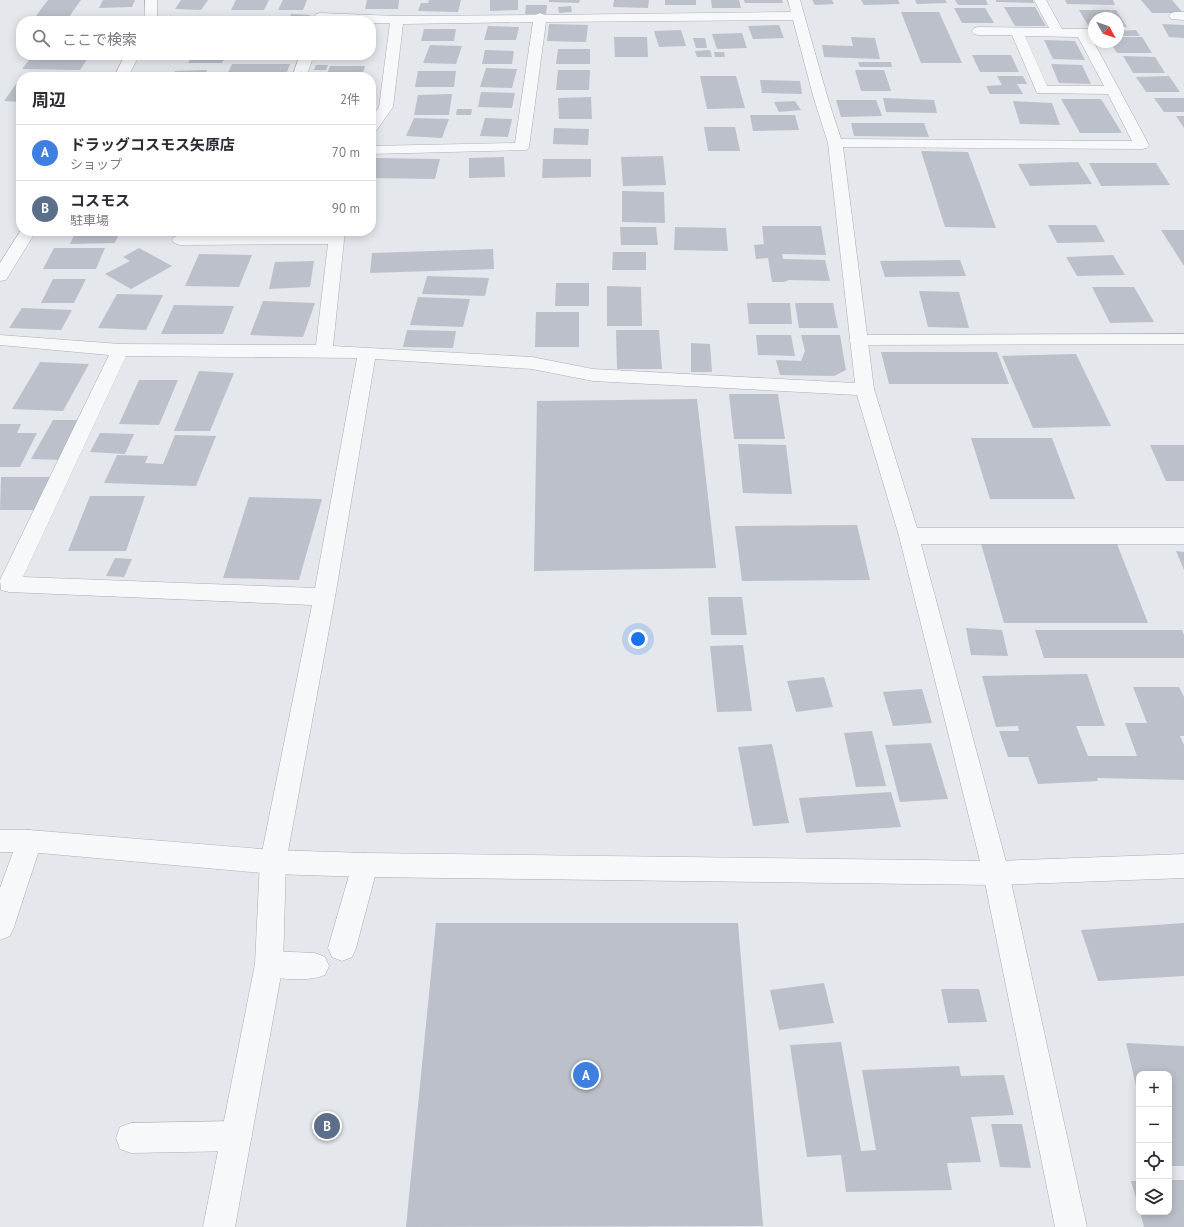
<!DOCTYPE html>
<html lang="ja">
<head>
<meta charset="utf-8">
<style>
	:root { --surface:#fff; --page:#f2f2f3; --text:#2b2b33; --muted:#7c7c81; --line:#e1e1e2; --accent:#2563eb }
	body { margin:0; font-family:"PT Sans","Noto Sans JP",sans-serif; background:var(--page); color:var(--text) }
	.controls { position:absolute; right:12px; bottom:12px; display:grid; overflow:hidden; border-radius:8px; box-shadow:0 2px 10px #0003 }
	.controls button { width:36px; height:36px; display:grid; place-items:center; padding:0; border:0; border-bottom:1px solid var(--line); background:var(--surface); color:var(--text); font:20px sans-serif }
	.compass { position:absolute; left:1088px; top:12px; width:36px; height:36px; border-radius:50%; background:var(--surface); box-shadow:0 2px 10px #0003; rotate:130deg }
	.you { position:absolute; left:638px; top:639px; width:14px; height:14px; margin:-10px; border:3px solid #fff; border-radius:50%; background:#1a73e8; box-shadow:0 0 0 6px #1a73e833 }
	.badge { display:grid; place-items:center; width:26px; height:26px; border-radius:50%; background:var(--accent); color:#fff; font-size:13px; font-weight:700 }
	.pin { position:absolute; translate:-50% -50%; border:2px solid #fff; box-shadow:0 1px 4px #0006 }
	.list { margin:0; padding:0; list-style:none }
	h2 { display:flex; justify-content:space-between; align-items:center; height:52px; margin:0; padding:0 16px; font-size:17px }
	h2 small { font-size:13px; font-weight:400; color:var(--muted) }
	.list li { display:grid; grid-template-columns:26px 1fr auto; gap:12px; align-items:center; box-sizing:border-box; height:56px; padding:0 16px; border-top:1px solid var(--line) }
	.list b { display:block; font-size:15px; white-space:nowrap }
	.list p { margin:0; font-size:13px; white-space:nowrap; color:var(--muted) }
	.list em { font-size:13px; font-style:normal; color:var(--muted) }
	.icon { flex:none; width:22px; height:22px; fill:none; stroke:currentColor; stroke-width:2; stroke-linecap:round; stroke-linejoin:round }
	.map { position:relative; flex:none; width:1184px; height:1227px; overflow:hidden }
	.search { position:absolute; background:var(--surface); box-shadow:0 2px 10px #0003; left:16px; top:16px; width:360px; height:44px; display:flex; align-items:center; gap:10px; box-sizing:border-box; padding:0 14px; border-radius:16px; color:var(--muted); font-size:15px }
	.panel { position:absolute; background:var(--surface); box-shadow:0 2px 10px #0003; left:16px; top:72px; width:360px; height:164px; border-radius:16px }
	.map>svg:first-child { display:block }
	.building { fill:#bbc0ca }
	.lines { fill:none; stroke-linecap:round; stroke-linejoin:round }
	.service-casing { stroke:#a9aeb7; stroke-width:1 }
	.minor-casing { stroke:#a9aeb7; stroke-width:1 }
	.tertiary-casing { stroke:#a9aeb7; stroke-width:1 }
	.service { fill:#f7f8fa; fill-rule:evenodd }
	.minor { fill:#f7f8fa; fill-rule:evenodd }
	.tertiary { fill:#f7f8fa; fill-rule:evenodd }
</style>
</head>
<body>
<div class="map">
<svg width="1184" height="1227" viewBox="0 0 1184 1227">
	<rect width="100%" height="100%" fill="#e4e7ec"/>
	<g class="building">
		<path d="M48,0h33l-15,21h-34z"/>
		<path d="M103,0h32l-3,7 -33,1z"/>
		<path d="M181,0h27l-7,10 -26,-1z"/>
		<path d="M236,0h33l-5,10h-33z"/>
		<path d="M283,0h24l-4,10h-25z"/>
		<path d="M367,0h32l-1,9h-33z"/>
		<path d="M429,0h32l-3,12 -40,-1 3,-8h7z"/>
		<path d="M490,0h28v10l-28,1z"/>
		<path d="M549,0h31l-1,3 -30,-1z"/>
		<path d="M614,0h35l-1,8 -35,-1z"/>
		<rect x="665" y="0" width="31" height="5"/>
		<path d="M711,0h28l2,8h-29z"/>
		<path d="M744,0h38l1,3h-38z"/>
		<path d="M812,0h20l2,4 -19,1z"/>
		<path d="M861,0h37l2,4 -36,1z"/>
		<path d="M915,0h30l2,3 -30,1z"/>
		<path d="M955,0h31l2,5h-30z"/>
		<path d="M996,0h37l1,3 -38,-1z"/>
		<path d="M1065,0h48l2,5 -48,-1z"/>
		<path d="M1141,0h31l11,13h-31z"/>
		<path d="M526,5h21l-1,9h-21z"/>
		<path d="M571,6l1,6 -13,1 -1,-6z"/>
		<path d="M1004,7h31l11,19h-31z"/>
		<path d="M954,8h31l9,15h-32z"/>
		<path d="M1079,10h37l11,17h-9v-9h-24v9h-5z"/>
		<path d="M901,12h38l23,51h-41z"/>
		<path d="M291,14l19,1 -3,5h-18z"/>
		<path d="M206,16h38l-2,5h-39z"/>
		<path d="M549,24l39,1 -2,17 -39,-1z"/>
		<path d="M1162,24l22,1v13l-15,-1z"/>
		<path d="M779,25l5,13 -31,1 -5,-13z"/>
		<path d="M488,26l31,1 -3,13h-32z"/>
		<path d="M424,29h32l-2,12h-33z"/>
		<path d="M681,30l5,16 -27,1 -5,-16z"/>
		<path d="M1136,30l4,6h-19l-3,-5z"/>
		<path d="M742,33l5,15 -30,1 -5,-15z"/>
		<path d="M614,37h33l1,20h-33z"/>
		<path d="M851,37l24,1 5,21 -56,-2 -2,-12 31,1z"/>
		<path d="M1118,37h24l10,16h-35l-7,-11h8z"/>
		<path d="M693,38h12l2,10h-11z"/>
		<path d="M1044,40l31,1 10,19 -32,-1z"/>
		<path d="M430,45l32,1 -6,18 -33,-1z"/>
		<path d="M558,49h32v15h-34z"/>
		<path d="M485,50l29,1 -2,13h-30z"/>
		<path d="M710,50l2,7h-15l-2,-6z"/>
		<path d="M714,52h10l1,5h-10z"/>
		<path d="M33,55h57l-10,15 -58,-1z"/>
		<path d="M192,55h34l-4,8h-34z"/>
		<path d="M328,55h32l-1,4 -32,1z"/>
		<path d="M972,55h39l8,17h-39z"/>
		<path d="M1123,56l32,1 10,16h-32z"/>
		<path d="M858,62h33l1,5h-32z"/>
		<path d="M232,64h58l-5,13h-59z"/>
		<path d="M1051,64l31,1 9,19 -32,-1z"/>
		<path d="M316,65h12l-2,5h-12z"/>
		<path d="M330,66h35l-3,11h-36z"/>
		<path d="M486,68l31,1 -5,19 -32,-1z"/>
		<path d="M207,70l-3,7h-32l3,-6z"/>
		<path d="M558,70h32l-1,20h-33z"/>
		<path d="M855,70h29l7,21h-30z"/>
		<path d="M418,71h38l-2,16h-39z"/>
		<path d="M700,76h36l9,32 -38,1z"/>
		<path d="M997,76h26l4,8h-10l6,10h-33l-4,-8 16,-1z"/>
		<path d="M1169,76l11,16h-34l-10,-15z"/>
		<path d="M21,77v25l-17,-1z"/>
		<path d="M760,80l40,1 2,13 -40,-1z"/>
		<path d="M481,92l34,1 -3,15 -34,-1z"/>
		<path d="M452,94l-3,21h-35l4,-20z"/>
		<path d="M591,97l1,22h-33l-1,-21z"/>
		<path d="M883,98l51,2 3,13 -51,-1z"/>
		<path d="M1154,98h30v14h-20z"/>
		<path d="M1061,99h40l21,34h-42z"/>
		<path d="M836,100h40l6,16 -41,1z"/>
		<path d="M795,101l6,9 -22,2 -5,-10z"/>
		<path d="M1013,101l39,2 8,22 -40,-1z"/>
		<path d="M457,109h15l-1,6h-15z"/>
		<path d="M750,115h45l4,15 -46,1z"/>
		<path d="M1176,116h8v12z"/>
		<path d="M414,118l35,1 -7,19 -36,-2z"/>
		<path d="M485,118l27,1 -4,18 -28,-1z"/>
		<path d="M851,123h73l5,14 -75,-1z"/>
		<path d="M704,127h31l5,24h-32z"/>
		<path d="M554,128l35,1 -1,16 -35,-1z"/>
		<path d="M921,151l47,1 28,76 -51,-1z"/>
		<path d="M663,156l3,29 -43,1 -2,-29z"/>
		<path d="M504,157l1,20 -36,1v-20z"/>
		<path d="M376,158l64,1 -5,20 -64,-1z"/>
		<path d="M543,159h48v18l-49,1z"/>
		<path d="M1078,162l14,22 -62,2 -12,-22z"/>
		<path d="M1089,163h67l14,22 -69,1z"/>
		<path d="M622,191l42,1 1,31 -43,-1z"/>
		<path d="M1048,225h48l9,17 -48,1z"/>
		<path d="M762,226h59l5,29 -44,-1 1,5 42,1 5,21 -41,-1 -5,2h-12l-4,-24 -12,1 -2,-14 10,-1z"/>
		<path d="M620,227h36l2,18h-37z"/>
		<path d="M675,227l51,1 2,23 -54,-1z"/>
		<path d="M1161,230h23v36z"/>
		<path d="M76,231h44l-5,12 -45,1z"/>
		<path d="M54,248h51l-9,21h-53z"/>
		<path d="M139,248l33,18 -41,23 -26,-15 25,-13 -7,-4z"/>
		<path d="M493,249l1,20 -124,4 2,-20z"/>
		<path d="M613,252h33v18h-34z"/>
		<path d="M199,254l53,1 -13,32 -54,-1z"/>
		<path d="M1113,255l12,20 -48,1 -11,-19z"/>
		<path d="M960,260l6,16 -81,1 -5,-16z"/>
		<path d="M314,261l-4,26 -41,2 6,-27z"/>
		<path d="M427,276l62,2 -4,18 -63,-2z"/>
		<path d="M53,279h33l-12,24h-33z"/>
		<path d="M556,283h33v23h-34z"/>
		<path d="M607,286l34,1 1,39h-35z"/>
		<path d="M1092,287h42l20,35 -44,1z"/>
		<path d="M919,291l40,1 10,36 -41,-1z"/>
		<path d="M117,294l46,1 -17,35 -48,-2z"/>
		<path d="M418,297l52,2 -7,28 -53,-2z"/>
		<path d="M263,301l52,2 -12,34 -53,-2z"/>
		<path d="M747,303h43l2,21h-43z"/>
		<path d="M795,303h38l5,25h-39z"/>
		<path d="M174,305l60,1 -11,28h-62z"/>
		<path d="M22,308l50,2 -11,20 -52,-2z"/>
		<path d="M536,312h43v35h-44z"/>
		<path d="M407,330l49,1 -3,17 -50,-1z"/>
		<path d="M616,330h43l3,39h-45z"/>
		<path d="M756,335h35l4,21 -37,-1z"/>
		<path d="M801,335h39l6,35 -12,6 -54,-1 -4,-15 25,1 4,-10z"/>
		<path d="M691,343l19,1 2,28h-21z"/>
		<path d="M881,352h116l12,32h-120z"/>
		<path d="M1076,354l35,72 -78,2 -31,-72z"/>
		<path d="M40,362l49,2 -26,47 -51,-2z"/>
		<path d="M199,371l35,2 -24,58h-36z"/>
		<path d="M139,380h39l-19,45 -40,-1z"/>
		<path d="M729,394h49l7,45h-51z"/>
		<path d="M697,399l19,169 -182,3 3,-170z"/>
		<path d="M53,420h30l-20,40 -32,-1z"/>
		<path d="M0,424h21l-4,9h20l-17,34h-20z"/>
		<path d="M100,433l34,1 -9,20 -35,-2z"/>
		<path d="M175,435l41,1 -20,50 -92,-3 13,-28 31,1 -3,7 18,1z"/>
		<path d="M971,438h81l23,61h-85z"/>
		<path d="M738,444l48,1 6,49 -49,-1z"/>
		<path d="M1150,445h34v36h-18z"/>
		<path d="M1,477h50l-15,33h-36z"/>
		<path d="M90,496h55l-19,55h-58z"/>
		<path d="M249,497l73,2 -23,81 -76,-2z"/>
		<path d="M857,525l13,55 -128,1 -7,-55z"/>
		<path d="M981,544h136l31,79h-144z"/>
		<path d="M1176,551l8,1v18z"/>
		<path d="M115,558l17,1 -8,18 -18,-1z"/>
		<path d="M708,597h34l5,38h-36z"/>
		<path d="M966,628l36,2 6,26 -37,-1z"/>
		<path d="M1035,630h147l2,5v23h-140z"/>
		<path d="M743,645l9,66 -35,1 -7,-66z"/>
		<path d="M1087,674l18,52h-29l12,30h49l-12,-33h22l-14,-36h46l5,10v39h-4l4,9v35l-87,-2 1,3 -60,3 -10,-27h-20l-9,-26h20l-1,-5 -22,1 -14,-51z"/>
		<path d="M824,677l9,30 -37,5 -9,-31z"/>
		<path d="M922,689l10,34 -39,3 -10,-34z"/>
		<path d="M872,731l14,55 -30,1 -12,-54z"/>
		<path d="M931,743l17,56 -48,3 -15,-57z"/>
		<path d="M772,744l17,79 -36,3 -15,-79z"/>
		<path d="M891,792l10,35 -95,6 -7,-35z"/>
		<path d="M436,923h302l25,303 -357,1z"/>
		<path d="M1184,923v53l-86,5 -17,-51z"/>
		<path d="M824,983l10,40 -55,7 -9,-40z"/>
		<path d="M941,989h38l8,33 -39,1z"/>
		<path d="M841,1042l20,109 15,-1 -14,-80 97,-4 2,10 43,-1 10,40 -43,2 10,45 -34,1 5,27 -106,2 -5,-37 -34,2 -17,-112z"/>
		<path d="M1126,1043l58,3v120h-15v-92h-30l-1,20z"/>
		<path d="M991,1124h31l9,44 -31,-1z"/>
		<path d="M1169,1180h15v47h-40l-4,-15h29z"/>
		<path d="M1131,1181h8v27z"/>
	</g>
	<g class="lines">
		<defs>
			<g id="service">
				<path d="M29,830l9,3 4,8 -28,86 -4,9 -10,4v-52l20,-55z"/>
				<path d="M365,853l9,4 4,8 -22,83 -4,9 -10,4 -10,-4 -4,-9 24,-83 4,-8z"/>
				<path d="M269,951l46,2 10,4 4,9 -4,9c-17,7 -49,5 -66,-2l-4,-9 4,-9z"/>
				<path d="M237,1121l11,4 4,11 -4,11 -11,4 -106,2 -11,-4 -4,-11 4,-11 11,-4z"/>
			</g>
			<g id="minor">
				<path d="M145,0h12v16l-2,5h-12l2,-5z"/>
				<path d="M788,0h12l28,99 13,40 291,2 -24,-47 -71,-1 -25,-58h-34l-4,-1 -2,-3 2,-3 4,-1 71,1 -15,-28h12l16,29h32v8h-3l58,108 -2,3 -5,1 -299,-2 31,242 43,139h267v16h-263l88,329 78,354h-32l-72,-354 -84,-337 -42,-141 -264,-14 -61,-12 -157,-10 -40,238 -49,265 -3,102 -48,263h-32l52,-263 5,-102 52,-257 -303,-13 -8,-2 -1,-10 109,-225 -109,-10v-10l120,9 196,1 12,-101 -148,1 -6,-2 -2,-3 2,-3 6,-2 149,-1v-3h16l-12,115 199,11 61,12 262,14 -27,-240 -14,-44 -21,-79 -247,2 -17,125 -2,3 -156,4v-8l144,-3 18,-121 -130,2 -10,83 -17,24 -5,1v-14l8,-11 11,-84h-19v-2h-51l-4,-1 -2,-3 2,-3 4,-1 77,3 138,-1 5,-2 5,2 246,-3zM1025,36l53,1 26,49h-57zM126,356l231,2 -42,230 -292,-11z"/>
				<path d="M1175,12h9v8l-13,-1 -2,-3 2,-3z"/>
				<path d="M125,55h14l-11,22h-14z"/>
				<path d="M300,55h14l-8,22h-14z"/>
				<path d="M21,230v1h15l-30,49 -6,1v-18z"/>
			</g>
			<g id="tertiary">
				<path d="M1184,334v10l-326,1 -6,-1 -3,-4 3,-4 6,-1z"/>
				<path d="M0,830h29l244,20 92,3 631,8 188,-7v24l-188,7 -631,-8 -92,-3 -244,-22h-29z"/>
			</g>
		</defs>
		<use href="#service" class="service-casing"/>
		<use href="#minor" class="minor-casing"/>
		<use href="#tertiary" class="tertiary-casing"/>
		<use href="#service" class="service"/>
		<use href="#minor" class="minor"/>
		<use href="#tertiary" class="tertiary"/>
	</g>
</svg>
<div class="controls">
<button>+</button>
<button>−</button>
<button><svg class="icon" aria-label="locate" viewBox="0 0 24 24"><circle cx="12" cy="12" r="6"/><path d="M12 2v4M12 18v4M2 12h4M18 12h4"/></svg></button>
<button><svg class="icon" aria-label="layers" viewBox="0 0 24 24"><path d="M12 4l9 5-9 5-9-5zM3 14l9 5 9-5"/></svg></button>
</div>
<svg class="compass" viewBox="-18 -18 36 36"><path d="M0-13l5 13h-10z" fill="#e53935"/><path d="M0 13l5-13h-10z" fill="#7c7c81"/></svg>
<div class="you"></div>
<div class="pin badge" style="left:586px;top:1075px;background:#3f7fe0">A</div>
<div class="pin badge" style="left:327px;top:1126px;background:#5c6f8a">B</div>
<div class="search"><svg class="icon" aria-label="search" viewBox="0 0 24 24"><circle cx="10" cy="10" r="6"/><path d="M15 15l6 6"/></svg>ここで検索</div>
<section class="panel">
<h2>周辺<small>2件</small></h2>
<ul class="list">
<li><span class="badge" style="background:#3f7fe0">A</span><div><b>ドラッグコスモス矢原店</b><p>ショップ</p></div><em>70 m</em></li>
<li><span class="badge" style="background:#5c6f8a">B</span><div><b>コスモス</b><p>駐車場</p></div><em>90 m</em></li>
</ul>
</section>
</div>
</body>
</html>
